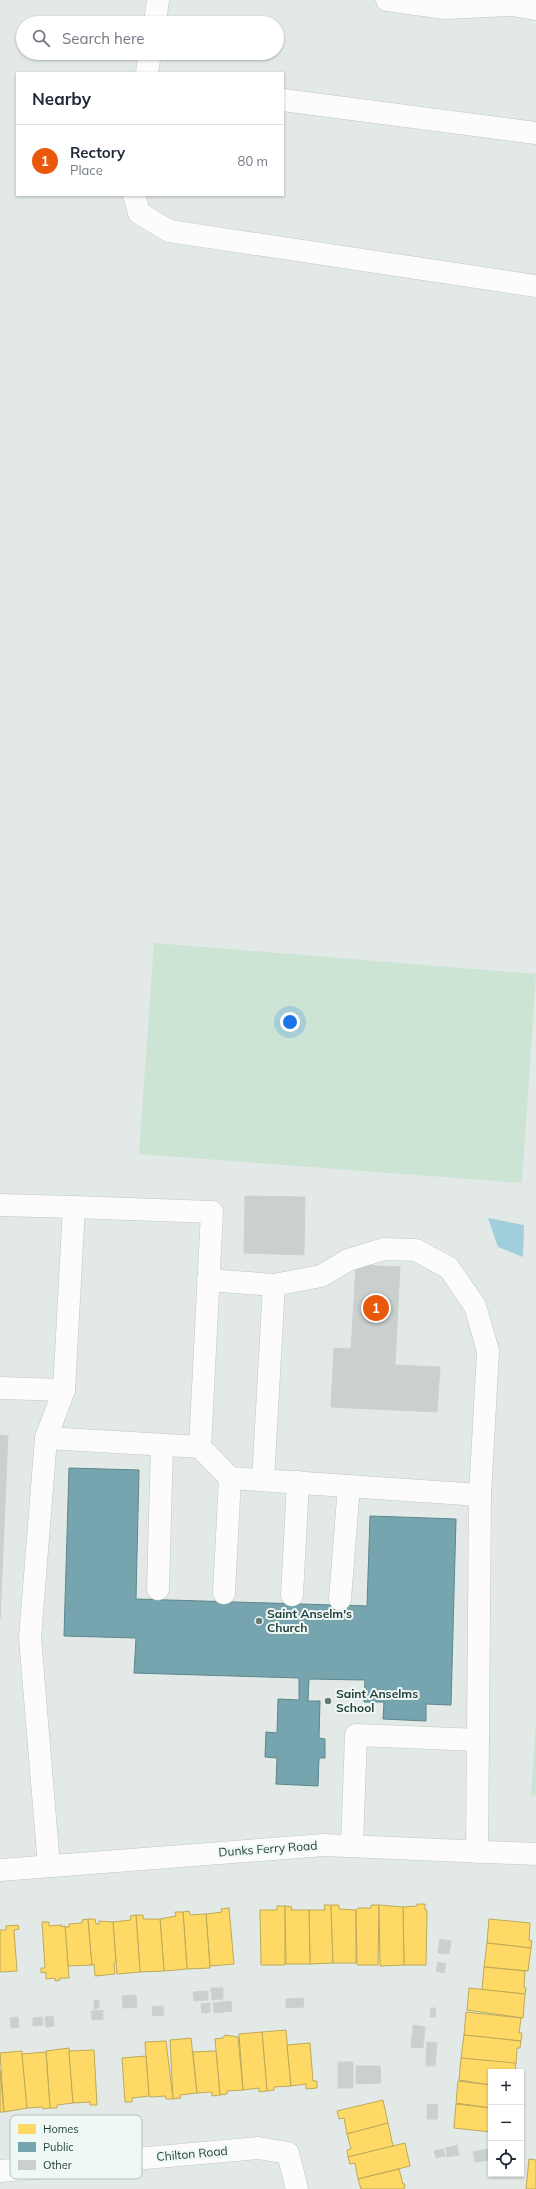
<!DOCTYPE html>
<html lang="en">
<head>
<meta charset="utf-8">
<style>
	:root { --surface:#fff; --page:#f2f2f3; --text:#1f2937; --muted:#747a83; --line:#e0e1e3; --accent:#ea580c }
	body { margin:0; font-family:Mulish,sans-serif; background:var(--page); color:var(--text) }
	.controls { position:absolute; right:12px; bottom:12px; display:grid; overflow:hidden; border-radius:0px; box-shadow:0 1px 3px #0004 }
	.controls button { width:36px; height:36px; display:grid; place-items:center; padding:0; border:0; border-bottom:1px solid var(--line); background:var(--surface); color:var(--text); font:20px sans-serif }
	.you { position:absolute; left:290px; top:1022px; width:14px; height:14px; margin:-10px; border:3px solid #fff; border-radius:50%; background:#1a73e8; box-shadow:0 0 0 6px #1a73e833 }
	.badge { display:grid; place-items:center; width:26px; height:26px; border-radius:50%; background:var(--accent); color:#fff; font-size:13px; font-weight:700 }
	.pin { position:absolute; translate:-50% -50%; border:2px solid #fff; box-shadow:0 1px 4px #0006 }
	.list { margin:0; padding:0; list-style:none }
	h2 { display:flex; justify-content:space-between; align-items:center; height:52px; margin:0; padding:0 16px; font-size:17px }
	h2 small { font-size:13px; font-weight:400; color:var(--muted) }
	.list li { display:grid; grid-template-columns:26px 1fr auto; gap:12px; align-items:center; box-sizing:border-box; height:72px; padding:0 16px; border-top:1px solid var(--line) }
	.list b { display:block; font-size:15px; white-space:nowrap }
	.list p { margin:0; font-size:13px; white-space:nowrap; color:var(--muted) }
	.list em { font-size:13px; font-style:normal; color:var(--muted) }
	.icon { flex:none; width:22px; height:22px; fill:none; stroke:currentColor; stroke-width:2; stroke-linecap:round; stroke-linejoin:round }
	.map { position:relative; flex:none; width:536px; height:2189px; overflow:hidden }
	.search { position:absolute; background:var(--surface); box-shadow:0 1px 3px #0004; left:16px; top:16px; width:268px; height:44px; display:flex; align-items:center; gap:10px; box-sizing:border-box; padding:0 14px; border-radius:22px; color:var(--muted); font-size:15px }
	.panel { position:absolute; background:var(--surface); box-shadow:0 1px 3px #0004; left:16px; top:72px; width:268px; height:124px; border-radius:0px }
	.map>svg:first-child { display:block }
	.green { fill:#cbe4d4 }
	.water { fill:#a0ceda }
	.homes { fill:#ffd966; stroke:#bcaa58 }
	.public { fill:#76a5af; stroke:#5c868b }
	.building { fill:#cad0ce; stroke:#cbd2d0 }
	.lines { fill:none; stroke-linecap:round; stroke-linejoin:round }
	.minor-casing { stroke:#c0c6c4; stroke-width:23 }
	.minor { stroke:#fbfcfb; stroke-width:22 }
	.poi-dot { fill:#647975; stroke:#f0f8f5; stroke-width:1.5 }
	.labels { text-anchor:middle; stroke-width:4; stroke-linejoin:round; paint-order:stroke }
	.poi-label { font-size:12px; font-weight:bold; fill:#1f3d38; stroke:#f0f8f5; text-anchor:start }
	.street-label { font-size:12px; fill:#1f3d38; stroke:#f0f8f5 }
	.key { fill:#f0f8f5; stroke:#b1c0bc; stroke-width:1 }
	.key-label { font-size:11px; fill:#1f3d38 }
</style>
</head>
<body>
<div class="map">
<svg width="536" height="2189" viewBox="0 0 536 2189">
	<rect width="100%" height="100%" fill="#e3e9e7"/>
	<g class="green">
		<path d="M154,943l382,31 -14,209 -383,-29z"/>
		<path d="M536,1723v72l-5,1z"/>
	</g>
	<path class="water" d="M488,1218l36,7 -1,32 -25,-10z"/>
	<g class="homes">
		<path d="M417,1904h8v6h2l-1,55h-22l-1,-58 14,-1z"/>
		<path d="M324,1905h7l2,58 -23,1 -1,-54h16z"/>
		<path d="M331,1905h8v4l17,1v53h-23z"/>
		<path d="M371,1905h8l-1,60h-21l-1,-55 2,-2h13z"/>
		<path d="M379,1905l24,2 1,58 -24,1z"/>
		<path d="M277,1906h8v59h-24l-1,-55h17z"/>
		<path d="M285,1906l7,1 -1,3h18l1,54h-24z"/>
		<path d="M229,1908l5,56 -24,2 -4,-52 16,-2 -1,-3z"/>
		<path d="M189,1911l1,4 16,-1 4,54 -23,1 -4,-57z"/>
		<path d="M175,1912h8l4,57 -23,2 -4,-52 16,-3z"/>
		<path d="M136,1915h7v4h17l4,52 -24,1z"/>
		<path d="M136,1915l4,57 -23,2 -4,-52 18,-2 -1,-4z"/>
		<path d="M88,1919l4,46 -24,1 -3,-39h4v-3l13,-1v-3z"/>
		<path d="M88,1919h7l1,5h3v-3l14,1 3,40 -2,1 1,11 -20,2 -1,-12 -2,1z"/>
		<path d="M489,1919l41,4 -1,17 3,1 -1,7 -44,-5z"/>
		<path d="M42,1922h7v4l13,-1v2l3,-1 4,52h-9v2l-5,1v-3l-9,1v-7l-5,1v-5h4z"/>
		<path d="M18,1925l1,4 -5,1 3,41 -17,1v-42h6v-4z"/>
		<path d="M487,1943l44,5 -3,23 -44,-4z"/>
		<path d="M484,1967l41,4 -1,16 2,1 -1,6 -43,-4z"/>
		<path d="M469,1988l56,6 -2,24 -56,-8z"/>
		<path d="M466,2012l55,6 -2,15h3l-1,8 -57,-6z"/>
		<path d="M286,2030l5,56 -17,1v3l-7,1 -5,-59z"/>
		<path d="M262,2032l5,59 -8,1v-4l-16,2 -4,-56z"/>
		<path d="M225,2035l13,2 5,53 -16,1v3l-7,1 -5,-56 8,-1z"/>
		<path d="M464,2035l57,6 -1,7h-3l-1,16 -55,-6z"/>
		<path d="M191,2038l6,55 -17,2 1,3 -8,1 -3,-59z"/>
		<path d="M166,2041l7,58h-7l-1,-3 -14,1 -2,-1 -4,-54z"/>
		<path d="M310,2043l3,38h4v7l-11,1v-5l-15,2 -4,-41z"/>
		<path d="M69,2048l4,55 -16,2v3h-7l-4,-57z"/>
		<path d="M94,2050l3,55h-7v-3l-17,1 -4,-52z"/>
		<path d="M22,2051l5,57 -23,4 -4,-59z"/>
		<path d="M216,2051l4,44 -8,1v-4l-15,1 -4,-41z"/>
		<path d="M46,2052l4,56 -7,1v-2l-16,1 -5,-54z"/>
		<path d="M146,2056l3,40 -17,2v4h-7l-3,-44z"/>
		<path d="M461,2058l54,5 1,9h-25v13l-32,-5z"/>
		<path d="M0,2070l4,42h-4z"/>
		<path d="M458,2081l33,4v23l-35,-5z"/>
		<path d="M383,2100l5,23 -41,11 -3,-16 -5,1 -2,-8z"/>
		<path d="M456,2104l35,4v24l-37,-4z"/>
		<path d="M388,2123l5,23 -45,11 -1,-7 4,-1 -4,-15z"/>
		<path d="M405,2143l5,23 -52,13 -3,-16 -5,1 -2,-7z"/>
		<path d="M529,2159l7,1v29h-10z"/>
		<path d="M399,2169l4,15h2l-1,5h-43l-3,-10z"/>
	</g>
	<path class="public" d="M69,1468l70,2 -3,129 231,7 3,-90 86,3 -5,186 -25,-1v17l-43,-2 1,-17h-20l1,-22 -56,-1 -1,22h12l-1,37 6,1v19h-6l-1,28 -42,-2 1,-26 -12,-1 1,-25 11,1 1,-34 21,1v-22l-165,-5 2,-35 -72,-2z"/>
	<g class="building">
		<path d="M245,1196l60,1 -1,58 -60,-2z"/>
		<path d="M356,1265l44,2 -5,98 45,2 -3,45 -106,-5 3,-59 17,1z"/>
		<path d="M0,1435l8,1 -8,183z"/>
		<path d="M440,1939l11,2 -2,13 -11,-1z"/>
		<path d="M438,1962l8,2 -2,9 -8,-2z"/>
		<path d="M211,1988h12v11l-11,1z"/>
		<path d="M208,1991v9l-14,1 -1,-9z"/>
		<path d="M136,1995l1,12 -14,1 -1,-12z"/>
		<path d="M303,1998l1,9 -18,1v-9z"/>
		<path d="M99,2000v8l-5,1v-8z"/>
		<path d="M231,2001l1,10 -18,2 -1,-10z"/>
		<path d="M210,2003v9l-8,1 -1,-9z"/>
		<path d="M163,2006l1,9 -11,1 -1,-9z"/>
		<path d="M431,2008h5l-1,9h-5z"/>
		<path d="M103,2010v9l-11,1 -1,-9z"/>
		<path d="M53,2016l1,10 -8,1 -1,-10z"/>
		<path d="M18,2017l1,10 -8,1 -1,-10z"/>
		<path d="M42,2017l1,8 -10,1v-8z"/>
		<path d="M413,2025l12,2 -2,21 -12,-1z"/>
		<path d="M427,2042l10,1 -1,12h-10z"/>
		<path d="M426,2055h10l-1,11h-9z"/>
		<rect x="338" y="2062" width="15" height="26"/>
		<path d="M356,2066h24l1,17 -25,1z"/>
		<path d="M427,2104l11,1 -1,14h-10z"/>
		<path d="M457,2145l2,10 -12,2 -1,-9z"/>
		<path d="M443,2149l2,7 -9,2 -2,-7z"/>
		<path d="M489,2149l1,11 -15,2 -2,-10z"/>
	</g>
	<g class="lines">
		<defs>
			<g id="minor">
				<path d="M387,0l58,8 67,-3 24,4"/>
				<path d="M155,23l3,-23"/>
				<path d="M147,73l3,-20"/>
				<path d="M283,100l253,33"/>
				<path d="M134,195l5,18 30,18 367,55"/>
				<path d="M0,1205l74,2 -10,183 -18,48"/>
				<path d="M74,1207l138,5 -12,235"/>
				<path d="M208,1280l66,5 -11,195"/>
				<path d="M274,1285l47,-9 27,-16 36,-11 32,1 33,18 26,38 13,45 -8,144"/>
				<path d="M0,1388l64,2"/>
				<path d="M158,1589l4,-144"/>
				<path d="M224,1593l6,-115"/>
				<path d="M292,1595l6,-113"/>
				<path d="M340,1599l9,-113"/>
				<path d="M352,1846l4,-111 122,5"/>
				<path d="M49,1866l-19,-228 16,-200 154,9 30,31 250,17 -3,357"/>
				<path d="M0,1870l324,-25 212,9"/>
				<path d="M0,2171l258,-23 30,5 9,36"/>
			</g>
		</defs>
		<use href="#minor" class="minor-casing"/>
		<use href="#minor" class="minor"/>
	</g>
	<g class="poi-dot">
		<circle cx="259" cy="1621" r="4"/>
		<circle cx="328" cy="1701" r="4"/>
	</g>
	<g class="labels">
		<g class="poi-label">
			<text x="267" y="1618">Saint Anselm's<tspan x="267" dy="14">Church</tspan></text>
			<text x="336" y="1698">Saint Anselms<tspan x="336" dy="14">School</tspan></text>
		</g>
		<g class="street-label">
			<text transform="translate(268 1849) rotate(-4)" y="4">Dunks Ferry Road</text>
			<text transform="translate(192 2154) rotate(-5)" y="4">Chilton Road</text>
		</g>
	</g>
	<rect x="10" y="2115" width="132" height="64" rx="6" class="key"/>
	<rect x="18" y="2124" width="18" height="10" fill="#ffd966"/>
	<rect x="18" y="2142" width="18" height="10" fill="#76a5af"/>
	<rect x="18" y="2160" width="18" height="10" fill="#cad0ce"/>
	<g class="key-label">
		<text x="43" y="2133">Homes</text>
		<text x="43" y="2151">Public</text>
		<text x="43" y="2169">Other</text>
	</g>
</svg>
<div class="controls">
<button>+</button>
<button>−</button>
<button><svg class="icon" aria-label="locate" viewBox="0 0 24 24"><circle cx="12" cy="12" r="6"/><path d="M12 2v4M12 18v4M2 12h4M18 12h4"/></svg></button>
</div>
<div class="you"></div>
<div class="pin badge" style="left:376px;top:1308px">1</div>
<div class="search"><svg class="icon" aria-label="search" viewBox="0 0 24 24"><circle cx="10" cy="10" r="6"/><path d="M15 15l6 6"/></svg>Search here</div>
<section class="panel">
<h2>Nearby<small></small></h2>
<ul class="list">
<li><span class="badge">1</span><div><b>Rectory</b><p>Place</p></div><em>80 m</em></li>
</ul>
</section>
</div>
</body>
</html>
